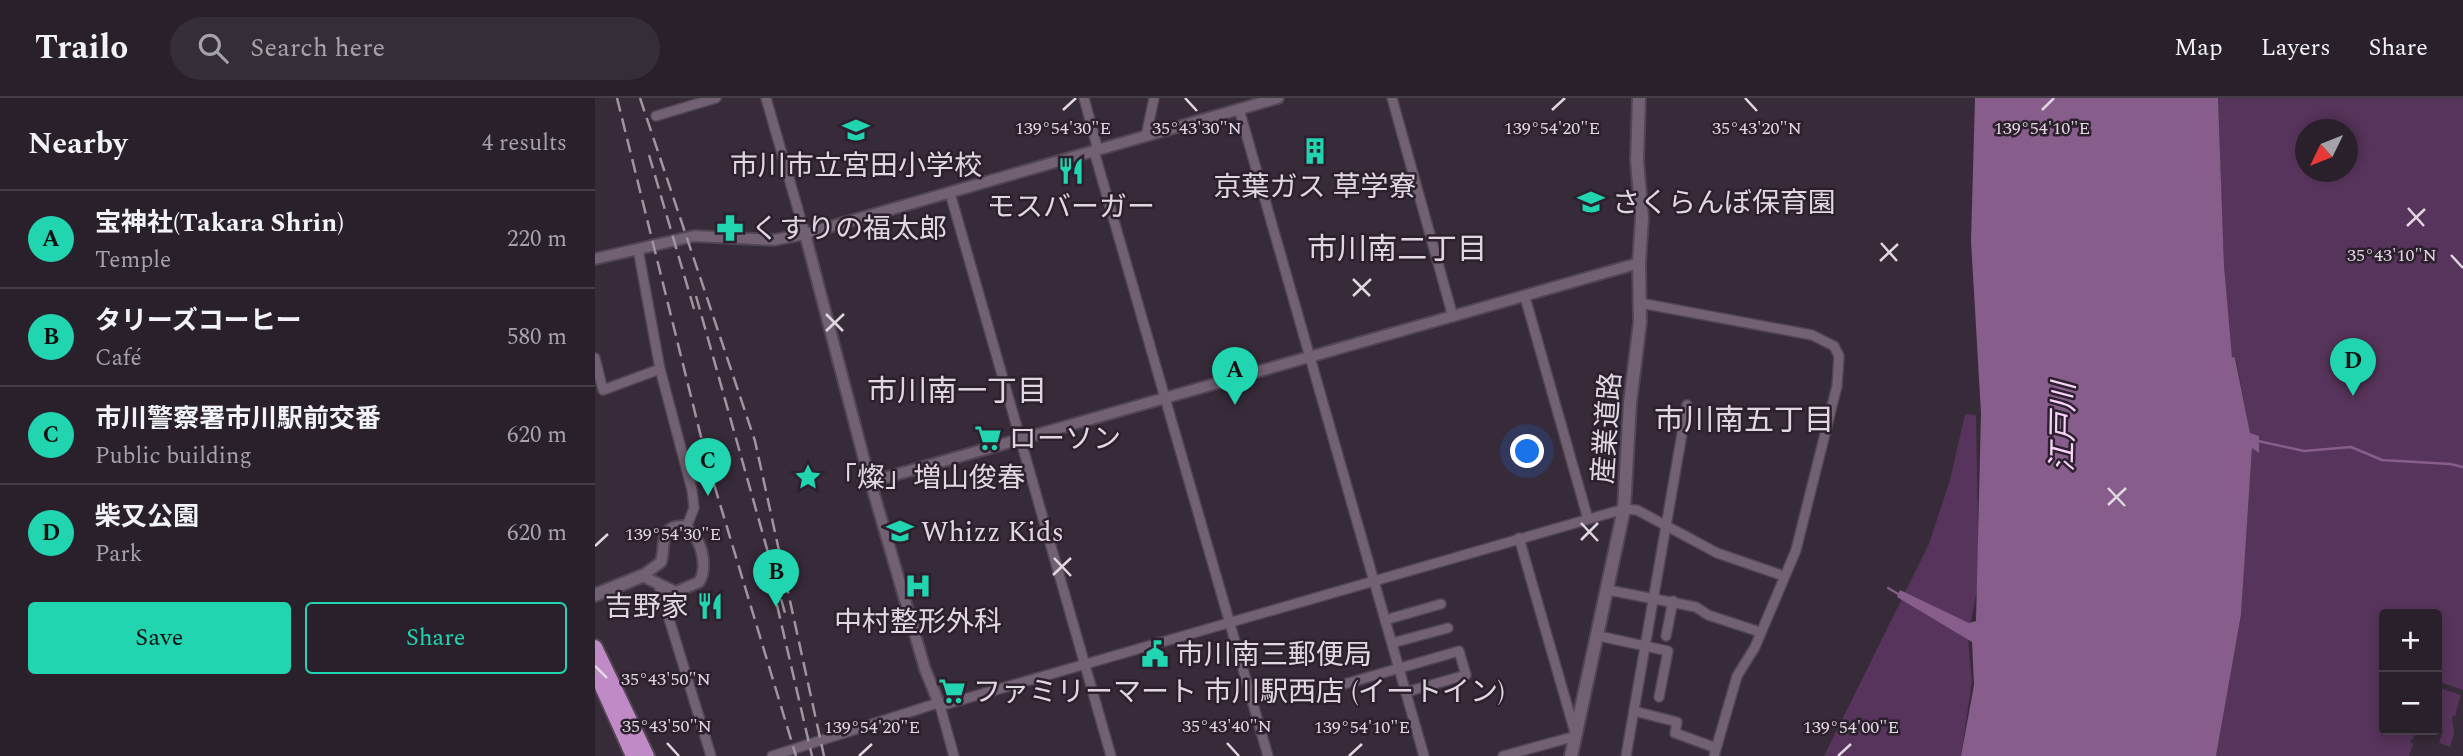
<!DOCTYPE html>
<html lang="en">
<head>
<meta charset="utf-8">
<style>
	:root { --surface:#29202b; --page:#352d37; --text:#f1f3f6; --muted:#a5a3a9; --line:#453e47; --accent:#20d5b0 }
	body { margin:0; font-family:Spectral,"Noto Sans JP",serif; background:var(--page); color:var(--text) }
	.controls { position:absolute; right:21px; bottom:21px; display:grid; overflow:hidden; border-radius:7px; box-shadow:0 4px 10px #0003 }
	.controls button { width:63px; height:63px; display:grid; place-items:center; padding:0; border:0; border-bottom:2px solid var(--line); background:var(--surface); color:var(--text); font:35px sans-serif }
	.compass { position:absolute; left:1700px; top:21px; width:63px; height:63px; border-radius:50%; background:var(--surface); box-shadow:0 4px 10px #0003; rotate:227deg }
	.you { position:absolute; left:933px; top:354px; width:24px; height:24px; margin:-18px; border:5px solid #fff; border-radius:50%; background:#1a73e8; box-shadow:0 0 0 10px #1a73e833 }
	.badge { display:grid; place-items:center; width:46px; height:46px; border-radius:50%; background:var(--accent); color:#111; font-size:23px; font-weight:700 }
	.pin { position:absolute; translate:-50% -58px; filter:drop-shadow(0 2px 4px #0008) }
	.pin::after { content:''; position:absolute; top:37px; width:24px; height:21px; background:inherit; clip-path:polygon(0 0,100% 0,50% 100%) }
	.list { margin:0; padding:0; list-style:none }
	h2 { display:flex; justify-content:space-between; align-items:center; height:91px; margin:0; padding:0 28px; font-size:30px }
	h2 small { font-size:23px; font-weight:400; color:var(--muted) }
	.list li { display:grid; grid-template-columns:46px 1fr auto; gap:21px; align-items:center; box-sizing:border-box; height:98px; padding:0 28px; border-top:2px solid var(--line) }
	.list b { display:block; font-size:26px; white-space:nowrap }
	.list p { margin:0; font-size:23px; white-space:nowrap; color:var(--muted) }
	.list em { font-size:23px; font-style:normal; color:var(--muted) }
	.actions { display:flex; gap:14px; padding:21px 28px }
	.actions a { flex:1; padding:16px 0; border:2px solid var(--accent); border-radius:7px; text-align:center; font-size:24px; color:var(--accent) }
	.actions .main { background:var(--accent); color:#111 }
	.icon { flex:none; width:38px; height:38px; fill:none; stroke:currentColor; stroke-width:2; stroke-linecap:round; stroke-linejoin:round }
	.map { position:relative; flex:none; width:1868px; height:658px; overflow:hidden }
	header { display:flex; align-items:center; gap:42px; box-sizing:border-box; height:98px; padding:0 35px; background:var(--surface); border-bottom:2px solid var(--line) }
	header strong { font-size:33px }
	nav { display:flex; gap:38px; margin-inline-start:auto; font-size:24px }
	.search { width:490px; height:63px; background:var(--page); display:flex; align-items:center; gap:18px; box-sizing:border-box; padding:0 24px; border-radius:38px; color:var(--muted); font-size:26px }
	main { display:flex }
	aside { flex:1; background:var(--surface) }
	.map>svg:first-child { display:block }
	.green { fill:#57345b; fill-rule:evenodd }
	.water { fill:#875d8b }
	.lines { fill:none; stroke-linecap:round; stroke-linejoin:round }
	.stream { stroke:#875d8b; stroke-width:2.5 }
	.minor-casing { stroke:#514552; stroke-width:12 }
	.tertiary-casing { stroke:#514552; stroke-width:14 }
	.secondary-casing { stroke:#514552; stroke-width:16 }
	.trunk-casing { stroke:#514552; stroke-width:18 }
	.minor { stroke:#716172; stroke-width:9 }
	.tertiary { stroke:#716172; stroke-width:10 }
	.secondary { stroke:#716172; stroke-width:12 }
	.trunk { stroke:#c08ac6; stroke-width:14 }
	.rail { stroke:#9f949f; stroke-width:2.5; stroke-dasharray:14 7; stroke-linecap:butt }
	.ticks { fill:none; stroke:#e0d7e0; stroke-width:2.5 }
	.labels { text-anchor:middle; stroke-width:5; stroke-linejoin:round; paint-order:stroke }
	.poi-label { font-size:28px; fill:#e0d7e0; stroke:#2d202e; text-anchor:start }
	.street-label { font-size:28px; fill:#e0d7e0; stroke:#2d202e }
	.neighbourhood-label { font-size:30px; fill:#e0d7e0; stroke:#2d202e }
	.water-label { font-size:30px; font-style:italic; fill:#fad3fd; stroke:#2d202e }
	.ticks-label { font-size:18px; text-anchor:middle; fill:#e0d7e0; stroke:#2d202e; stroke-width:5; stroke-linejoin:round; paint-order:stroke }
</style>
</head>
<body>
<header>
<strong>Trailo</strong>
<div class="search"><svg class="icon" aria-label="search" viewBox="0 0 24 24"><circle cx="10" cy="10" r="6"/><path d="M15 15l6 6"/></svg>Search here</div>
<nav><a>Map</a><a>Layers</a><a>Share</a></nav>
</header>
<main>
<aside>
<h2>Nearby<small>4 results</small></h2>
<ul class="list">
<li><span class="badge">A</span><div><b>宝神社(Takara Shrin)</b><p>Temple</p></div><em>220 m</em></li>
<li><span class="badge">B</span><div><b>タリーズコーヒー</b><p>Café</p></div><em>580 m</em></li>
<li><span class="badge">C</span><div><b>市川警察署市川駅前交番</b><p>Public building</p></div><em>620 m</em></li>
<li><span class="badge">D</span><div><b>柴又公園</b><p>Park</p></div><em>620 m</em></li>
</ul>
<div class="actions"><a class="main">Save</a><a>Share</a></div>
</aside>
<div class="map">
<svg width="1868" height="658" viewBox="0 0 1868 658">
	<rect width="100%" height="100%" fill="#372a39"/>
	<g class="green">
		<path d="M1623,0h245v592l-26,-9v-67h-53v116h35l-9,12 3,2 -4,12h-193l25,-141 11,-168 7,5v-16l-9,-2 -14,-75 -4,-2 -8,-92zM1710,32h42v42h-42z"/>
		<path d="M1370,316l11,1 3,164 -11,58 4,44 -11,75h-137l105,-212 21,-64z"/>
		<path d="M1842,589l24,8 -6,21h-3l2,18 -4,13 -11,-4 4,-12 -6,-3z"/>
	</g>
	<path class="water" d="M1380,0h243l6,167 8,92 3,1 15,75 9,3v17l-7,-5 -11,167 -25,141h-255l13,-71 -2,-43 -75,-45 3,-7 69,33 7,-2 5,-208 -10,-172z"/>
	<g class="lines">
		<g class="stream">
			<path d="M1663,343l46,10 47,-4 31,13 68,4 13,3"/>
			<path d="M1293,490l12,7"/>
		</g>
		<defs>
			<g id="minor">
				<path d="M171,0l39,136"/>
				<path d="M489,0l14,52"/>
				<path d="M797,0l61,219"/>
				<path d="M644,11l185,647"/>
				<path d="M61,18l60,-18"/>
				<path d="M551,38l8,-38"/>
				<path d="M499,53l174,605"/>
				<path d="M355,95l161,563"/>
				<path d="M43,151l22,120 32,121 2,18 -8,20"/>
				<path d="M930,199l63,222"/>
				<path d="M1045,205l172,32 22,11 5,10 -2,30 -41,164 -41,97 -18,29 -23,80"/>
				<path d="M0,260l8,32 57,-21"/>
				<path d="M64,488l52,170"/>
				<path d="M1013,492l88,17 12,8 52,17"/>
				<path d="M790,522l56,-16"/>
				<path d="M1004,538l69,15 -9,46"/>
				<path d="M1071,538l7,-35"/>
				<path d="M797,545l56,-15"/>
				<path d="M746,587l118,-34 7,24 -60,17"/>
				<path d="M1039,613l43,11 -2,11 41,15"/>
				<path d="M177,658l166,-53"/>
				<path d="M359,658l-14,-50 684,-197 13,1 80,43 67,23"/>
				<path d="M908,658l73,-20 -57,-198"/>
				<path d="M1031,658l61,-351"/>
			</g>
			<g id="tertiary">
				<path d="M210,136l60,229 60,206 15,37"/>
				<path d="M0,161l99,-23 80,4 31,-6 473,-136"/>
				<path d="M275,384l769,-219"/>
				<path d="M87,428c19,7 27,40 17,56l-23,10 -34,-16 19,-14c5,-17 -3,-35 21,-36z"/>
			</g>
			<g id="secondary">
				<path d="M0,497l47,-19"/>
				<path d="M976,658l53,-247 6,-106 10,-81 -1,-59 3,-45 -5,-57 2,-63"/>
			</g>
			<g id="trunk">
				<path d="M0,549l52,109"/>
				<path d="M0,573l38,85"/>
			</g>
		</defs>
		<use href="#minor" class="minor-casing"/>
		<use href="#tertiary" class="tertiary-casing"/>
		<use href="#secondary" class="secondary-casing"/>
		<use href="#trunk" class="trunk-casing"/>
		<use href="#minor" class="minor"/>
		<use href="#tertiary" class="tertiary"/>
		<use href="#secondary" class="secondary"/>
		<use href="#trunk" class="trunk"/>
		<g class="rail">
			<path d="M22,0l90,363 89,295"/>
			<path d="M45,0l115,343 69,315"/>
			<path d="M54,57l45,154"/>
			<path d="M101,198l89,317"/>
			<path d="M182,507l35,151"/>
		</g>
	</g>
	<path class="ticks" d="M590,0l12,13M1150,0l12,13M468,12l13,-12M957,12l13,-12M1447,12l12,-12M1813,110l16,18M1812,128l18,-17M1286,145l16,18M1856,157l12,13M1285,163l18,-17M758,181l17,17M758,198l18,-17M231,216l17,17M231,233l18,-17M1513,390l17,18M1513,407l18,-17M986,425l17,18M986,442l17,-17M0,448l13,-12M459,460l17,18M458,477l18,-17M0,568l12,12M72,645l12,13M632,645l12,13M264,658l13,-12M754,658l13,-12M1243,658l13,-12"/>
	<defs>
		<symbol id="school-bare" viewBox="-9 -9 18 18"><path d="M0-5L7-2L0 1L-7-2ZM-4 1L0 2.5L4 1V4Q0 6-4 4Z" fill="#20d5b0" stroke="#2d202e" stroke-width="2.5" paint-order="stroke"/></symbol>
		<symbol id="building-bare" viewBox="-9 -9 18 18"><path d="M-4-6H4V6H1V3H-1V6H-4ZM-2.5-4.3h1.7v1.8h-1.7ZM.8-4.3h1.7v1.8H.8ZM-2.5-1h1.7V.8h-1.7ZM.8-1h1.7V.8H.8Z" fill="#20d5b0" stroke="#2d202e" stroke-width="2.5" paint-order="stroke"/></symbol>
		<symbol id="restaurant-bare" viewBox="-9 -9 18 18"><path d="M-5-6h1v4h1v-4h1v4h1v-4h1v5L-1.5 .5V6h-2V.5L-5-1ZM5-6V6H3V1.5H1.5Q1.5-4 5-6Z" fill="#20d5b0" stroke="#2d202e" stroke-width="2.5" paint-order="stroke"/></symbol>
		<symbol id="pharmacy-bare" viewBox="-9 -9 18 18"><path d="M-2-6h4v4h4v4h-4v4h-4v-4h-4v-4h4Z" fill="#20d5b0" stroke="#2d202e" stroke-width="2.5" paint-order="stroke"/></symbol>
		<symbol id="supermarket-bare" viewBox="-9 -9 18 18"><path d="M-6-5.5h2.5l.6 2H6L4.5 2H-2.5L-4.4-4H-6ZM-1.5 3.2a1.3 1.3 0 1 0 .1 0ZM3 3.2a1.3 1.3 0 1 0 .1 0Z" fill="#20d5b0" stroke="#2d202e" stroke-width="2.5" paint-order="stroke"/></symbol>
		<symbol id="sight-bare" viewBox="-9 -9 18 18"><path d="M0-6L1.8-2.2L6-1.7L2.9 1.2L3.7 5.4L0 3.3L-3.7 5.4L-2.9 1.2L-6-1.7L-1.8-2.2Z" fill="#20d5b0" stroke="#2d202e" stroke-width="2.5" paint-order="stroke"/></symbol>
		<symbol id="hospital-bare" viewBox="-9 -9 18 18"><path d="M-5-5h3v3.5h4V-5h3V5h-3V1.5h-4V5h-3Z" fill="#20d5b0" stroke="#2d202e" stroke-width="2.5" paint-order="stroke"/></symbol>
		<symbol id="civic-bare" viewBox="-9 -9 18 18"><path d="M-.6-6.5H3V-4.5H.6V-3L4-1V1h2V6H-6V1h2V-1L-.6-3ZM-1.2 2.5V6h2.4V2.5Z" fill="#20d5b0" stroke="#2d202e" stroke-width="2.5" paint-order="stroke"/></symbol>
	</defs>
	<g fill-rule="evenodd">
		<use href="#school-bare" x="242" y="13" width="38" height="38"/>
		<use href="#building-bare" x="701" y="34" width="38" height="38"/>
		<use href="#restaurant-bare" x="457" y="54" width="38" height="38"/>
		<use href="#school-bare" x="977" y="85" width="38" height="38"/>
		<use href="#pharmacy-bare" x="116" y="111" width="38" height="38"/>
		<use href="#supermarket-bare" x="374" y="321" width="38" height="38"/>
		<use href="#sight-bare" x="194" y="360" width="38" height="38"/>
		<use href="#school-bare" x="286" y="414" width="38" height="38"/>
		<use href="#hospital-bare" x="304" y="469" width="38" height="38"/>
		<use href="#restaurant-bare" x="96" y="489" width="38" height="38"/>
		<use href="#civic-bare" x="541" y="537" width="38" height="38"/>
		<use href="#supermarket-bare" x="338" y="574" width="38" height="38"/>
	</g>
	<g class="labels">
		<g class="poi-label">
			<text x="261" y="77" text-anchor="middle">市川市立宮田小学校</text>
			<text x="720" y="98" text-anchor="middle">京葉ガス 草学寮</text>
			<text x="1017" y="114">さくらんぼ保育園</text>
			<text x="476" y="118" text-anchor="middle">モスバーガー</text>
			<text x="156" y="140">くすりの福太郎</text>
			<text x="414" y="350">ローソン</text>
			<text x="234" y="389">「燦」増山俊春</text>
			<text x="326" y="443">Whizz Kids</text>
			<text x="94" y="518" text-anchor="end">吉野家</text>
			<text x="323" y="533" text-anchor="middle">中村整形外科</text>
			<text x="581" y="566">市川南三郵便局</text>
			<text x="378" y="603">ファミリーマート 市川駅西店 (イートイン)</text>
		</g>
		<g class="street-label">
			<text transform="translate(1011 330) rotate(-86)" y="10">産業道路</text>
		</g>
		<g class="neighbourhood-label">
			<text x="802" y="161">市川南二丁目</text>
			<text x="362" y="303">市川南一丁目</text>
			<text x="1149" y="332">市川南五丁目</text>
		</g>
		<g class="water-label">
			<text transform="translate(1468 329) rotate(-89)" y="10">江戸川</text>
		</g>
	</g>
	<g class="ticks-label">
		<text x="468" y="36">139°54'30"E</text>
		<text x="957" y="36">139°54'20"E</text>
		<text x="1447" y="36">139°54'10"E</text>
		<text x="602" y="36">35°43'30"N</text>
		<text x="1162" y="36">35°43'20"N</text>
		<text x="1797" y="163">35°43'10"N</text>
		<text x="78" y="442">139°54'30"E</text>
		<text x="71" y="587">35°43'50"N</text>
		<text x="72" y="634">35°43'50"N</text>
		<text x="632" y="634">35°43'40"N</text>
		<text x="277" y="635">139°54'20"E</text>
		<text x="767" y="635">139°54'10"E</text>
		<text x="1256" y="635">139°54'00"E</text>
	</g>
</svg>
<div class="controls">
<button>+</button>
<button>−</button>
</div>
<svg class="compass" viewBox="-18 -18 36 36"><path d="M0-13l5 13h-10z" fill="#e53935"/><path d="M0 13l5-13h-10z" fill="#a5a3a9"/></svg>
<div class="you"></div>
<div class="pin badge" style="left:640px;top:307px">A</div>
<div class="pin badge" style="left:181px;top:509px">B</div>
<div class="pin badge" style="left:113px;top:398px">C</div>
<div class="pin badge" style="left:1758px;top:298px">D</div>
</div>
</main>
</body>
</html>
